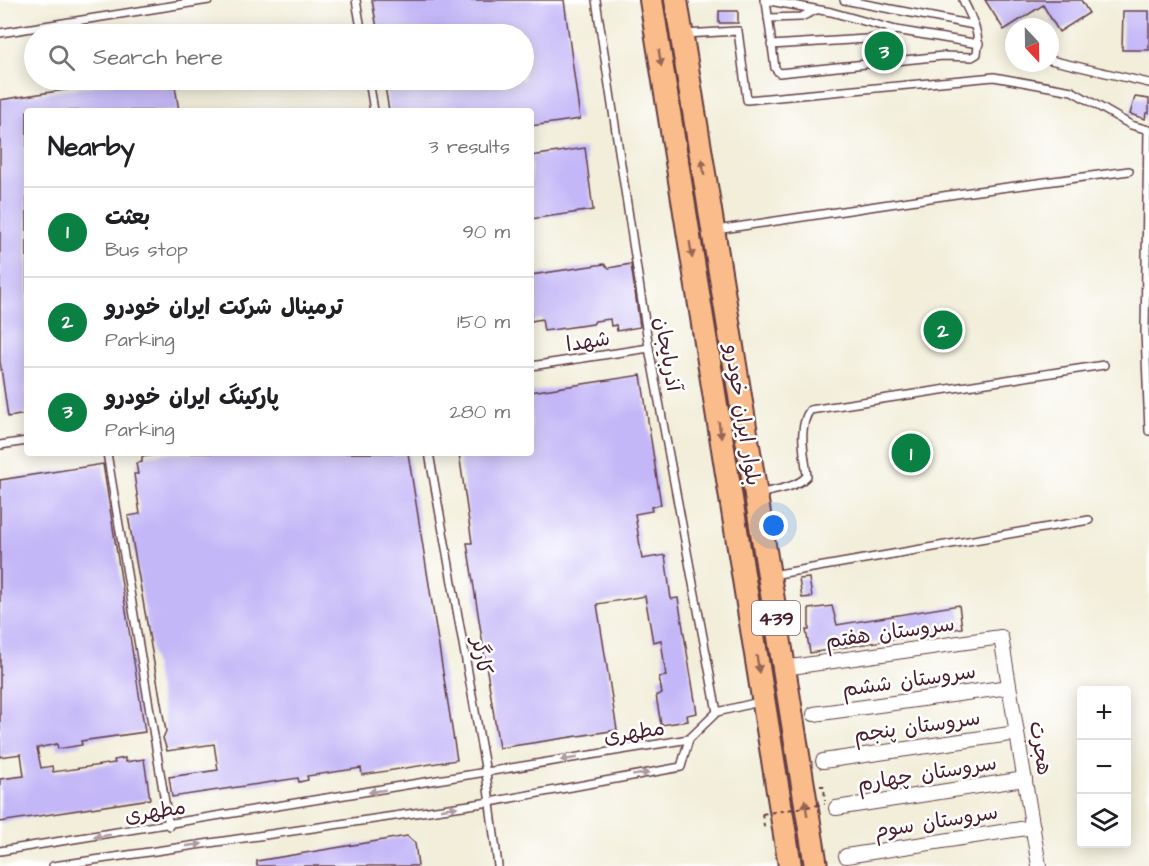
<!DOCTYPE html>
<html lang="en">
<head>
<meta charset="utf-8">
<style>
	:root { --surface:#fff; --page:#f6f6f6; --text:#202124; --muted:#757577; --line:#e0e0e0; --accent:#0b8043 }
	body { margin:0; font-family:"Architects Daughter","Playpen Sans Arabic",sans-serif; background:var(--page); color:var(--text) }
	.controls { position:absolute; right:18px; bottom:18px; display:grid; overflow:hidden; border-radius:6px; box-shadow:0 3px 15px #0003 }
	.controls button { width:54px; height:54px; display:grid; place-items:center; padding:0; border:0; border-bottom:2px solid var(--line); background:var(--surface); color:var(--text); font:30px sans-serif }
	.compass { position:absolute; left:1005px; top:18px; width:54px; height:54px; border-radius:50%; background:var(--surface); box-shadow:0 3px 15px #0003; rotate:158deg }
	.you { position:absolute; left:774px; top:526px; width:21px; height:21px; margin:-15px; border:4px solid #fff; border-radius:50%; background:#1a73e8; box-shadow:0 0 0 9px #1a73e833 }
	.badge { display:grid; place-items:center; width:39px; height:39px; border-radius:50%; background:var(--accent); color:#fff; font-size:20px; font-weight:700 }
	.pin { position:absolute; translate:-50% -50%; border:3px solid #fff; box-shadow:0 2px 6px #0006 }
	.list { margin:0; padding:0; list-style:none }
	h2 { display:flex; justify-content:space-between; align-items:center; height:78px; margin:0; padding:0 24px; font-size:26px }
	h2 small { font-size:20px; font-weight:400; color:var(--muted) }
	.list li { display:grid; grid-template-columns:39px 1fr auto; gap:18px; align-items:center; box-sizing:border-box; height:90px; padding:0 24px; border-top:2px solid var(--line) }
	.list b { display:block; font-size:22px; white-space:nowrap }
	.list p { margin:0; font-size:20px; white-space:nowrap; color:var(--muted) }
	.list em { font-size:20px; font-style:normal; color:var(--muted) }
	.icon { flex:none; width:33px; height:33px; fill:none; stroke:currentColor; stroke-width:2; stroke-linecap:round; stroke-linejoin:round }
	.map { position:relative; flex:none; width:1149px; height:866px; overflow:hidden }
	.search { position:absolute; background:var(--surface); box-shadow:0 3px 15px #0003; left:24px; top:24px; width:510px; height:66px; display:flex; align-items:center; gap:15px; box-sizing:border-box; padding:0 21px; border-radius:33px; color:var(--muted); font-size:22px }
	.panel { position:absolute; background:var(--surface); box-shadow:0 3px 15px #0003; left:24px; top:108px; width:510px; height:348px; border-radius:6px }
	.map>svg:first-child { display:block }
	.building { fill:#c4b7f7 }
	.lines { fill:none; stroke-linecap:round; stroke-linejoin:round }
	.lane-casing { stroke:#633e45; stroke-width:10 }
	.street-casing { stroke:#633e45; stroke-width:16 }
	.primary-casing { stroke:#633e45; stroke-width:26 }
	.path { stroke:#633e45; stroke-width:2; stroke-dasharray:4.5 4.5; stroke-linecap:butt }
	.lane { stroke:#fff; stroke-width:7 }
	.street { stroke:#fff; stroke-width:14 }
	.primary { stroke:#f9bc8a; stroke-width:22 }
	.path-bridge { stroke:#633e45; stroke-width:2; stroke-dasharray:4.5 4.5; stroke-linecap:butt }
	.oneway { fill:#996656 }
	.oneway2 { fill:#ae9aa0 }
	.labels { text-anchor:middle; stroke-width:5; stroke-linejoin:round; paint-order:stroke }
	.shield { fill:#fff; stroke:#80626b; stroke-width:1.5 }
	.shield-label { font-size:20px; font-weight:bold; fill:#4a1f2b }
	.street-label { font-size:21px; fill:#4a1f2b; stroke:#fff }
</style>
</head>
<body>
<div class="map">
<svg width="1149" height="866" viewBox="0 0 1149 866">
	<rect width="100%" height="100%" fill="#fff"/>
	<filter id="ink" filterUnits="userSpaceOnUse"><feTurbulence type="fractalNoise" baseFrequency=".0167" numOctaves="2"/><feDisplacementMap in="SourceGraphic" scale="12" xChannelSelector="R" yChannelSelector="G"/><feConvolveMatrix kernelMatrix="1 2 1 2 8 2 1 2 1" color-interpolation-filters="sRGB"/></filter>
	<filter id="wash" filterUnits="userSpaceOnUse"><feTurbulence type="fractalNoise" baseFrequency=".008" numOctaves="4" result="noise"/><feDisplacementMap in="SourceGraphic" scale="24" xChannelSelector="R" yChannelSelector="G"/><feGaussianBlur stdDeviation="1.35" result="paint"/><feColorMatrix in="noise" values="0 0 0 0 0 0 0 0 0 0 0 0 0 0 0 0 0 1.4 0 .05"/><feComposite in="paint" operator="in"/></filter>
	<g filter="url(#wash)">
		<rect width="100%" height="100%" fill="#f2eeda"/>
		<g id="blocks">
			<g class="building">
				<path d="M372,0h192l16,119 -49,7v-15h-142l-5,-31h140v-46h-146z"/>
				<path d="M985,0h96l8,13 -30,19 -16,-27 -39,25z"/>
				<rect x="719" y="11" width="19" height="12"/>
				<path d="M1123,11h26v39h-27z"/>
				<path d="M129,80h45l5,31h-152v303l-19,3 -8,-56v-261z"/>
				<path d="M1135,97l14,2v14h-3l-1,6 -15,-5z"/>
				<path d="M585,148l8,62 -62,9v-63z"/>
				<path d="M604,264l5,4 22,-4 9,63 -23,4 -1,-6 -5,1 -1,-7 -15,2 -2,3 -49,7 -2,-12 -11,2v-46z"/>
				<path d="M641,375l20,130 -10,2 1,4 -17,3 7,45 23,-4 6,44 7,-1 19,115 -10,2 1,6 -27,4 -5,-30 6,-1 -3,-17 7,-1 -5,-36 -8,2 -8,-46 -48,8 20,126 -118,18 -32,-205h5l-13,-90h72v-61z"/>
				<path d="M165,453h243l49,307 -95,15 -1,-7 -54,8 1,4 -9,2 -1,-4 -126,19 -3,-20 49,-7 -4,-26 -47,7 -4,-13 3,-7 -38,-215 12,-2 -6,-40h4l-2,-11 6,-1v-5z"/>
				<path d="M103,464l42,268 -64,9 1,4 -24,4 -1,-5 -20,4 4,20 11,-2 1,6 62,-9 -1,-3 11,-2v4l19,-3 6,40 -150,23v-43l24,-3 -3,-22 -21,3v-277z"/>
				<path d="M809,578l3,19 -10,1 -3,-19z"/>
				<path d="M959,605l3,23 -152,25 -4,-23h3v-21l23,-3 5,19z"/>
				<path d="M407,836l8,7 3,23h-161v-5z"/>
			</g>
		</g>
	</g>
	<g filter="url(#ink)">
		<use href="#blocks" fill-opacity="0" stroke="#633e45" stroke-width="1.5"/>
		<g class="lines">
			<defs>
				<g id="lane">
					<path d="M356,0l6,34"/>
					<path d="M596,0l53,348 68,364 42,-10"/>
					<path d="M764,0l67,12 65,18 83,14"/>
					<path d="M844,0l130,25"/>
					<path d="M766,1l9,67 4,5 164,-17 29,1 5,-3c4,-19 -5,-36 -14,-54"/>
					<path d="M768,18l33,-1 15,-7"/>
					<path d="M0,33l209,-33"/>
					<path d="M684,34l54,-3 9,69 247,-23 78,14 59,34 18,5"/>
					<path d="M771,45l111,-7 14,-8"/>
					<path d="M1050,60l99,23"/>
					<path d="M369,80l5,31"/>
					<path d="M1148,130l-3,202 4,99"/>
					<path d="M716,230l247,-37 166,-22"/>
					<path d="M531,366l118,-18"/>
					<path d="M0,445l27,-4"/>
					<path d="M107,453l62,373"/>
					<path d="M429,453l57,320 12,93"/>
					<path d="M758,494c16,-4 38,-6 49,-18 -2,-21 -10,-48 3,-66l294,-45"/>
					<path d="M772,575l317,-55"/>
					<path d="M0,851l689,-112"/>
					<path d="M53,866l437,-64 191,-35 8,-28 28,-27"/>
				</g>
				<g id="street">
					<path d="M784,668l217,-31 38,229"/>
					<path d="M814,714l195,-27"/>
					<path d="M823,761l194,-28"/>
					<path d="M836,808l189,-29"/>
					<path d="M846,856l187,-29"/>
				</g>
				<g id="primary">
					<path d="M651,0l139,866"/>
					<path d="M676,0l140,866"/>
				</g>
			</defs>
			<use href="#lane" class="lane-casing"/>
			<use href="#street" class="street-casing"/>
			<use href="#primary" class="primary-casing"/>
			<g class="path">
				<path d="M820,786h4l1,15"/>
				<path d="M762,814l3,17"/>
			</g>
			<use href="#lane" class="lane"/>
			<use href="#street" class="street"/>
			<use href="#primary" class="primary"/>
			<path class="path-bridge" d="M762,814l63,-10"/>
		</g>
		<defs><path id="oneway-solid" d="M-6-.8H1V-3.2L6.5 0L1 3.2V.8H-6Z" transform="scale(1.5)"/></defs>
		<g class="oneway">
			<use href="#oneway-solid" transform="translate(660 58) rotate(81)"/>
			<use href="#oneway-solid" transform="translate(703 167) rotate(-99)"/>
			<use href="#oneway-solid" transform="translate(691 250) rotate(81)"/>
			<use href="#oneway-solid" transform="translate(720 430) rotate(81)"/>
			<use href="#oneway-solid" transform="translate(758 664) rotate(81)"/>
			<use href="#oneway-solid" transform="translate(806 808) rotate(-99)"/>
		</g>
		<g class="oneway2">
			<use href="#oneway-solid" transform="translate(569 759) rotate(171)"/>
			<use href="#oneway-solid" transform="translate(641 774) rotate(-10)"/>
			<use href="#oneway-solid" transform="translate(377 791) rotate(171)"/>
			<use href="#oneway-solid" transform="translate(449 808) rotate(-8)"/>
			<use href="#oneway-solid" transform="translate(102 836) rotate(171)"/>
			<use href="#oneway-solid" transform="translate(194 845) rotate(-8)"/>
		</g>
	</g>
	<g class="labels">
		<rect class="shield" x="752" y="601" width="48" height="34" rx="4.5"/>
		<g class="shield-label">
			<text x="776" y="625">439</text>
		</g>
		<g class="street-label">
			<text transform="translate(588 341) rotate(-9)" y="7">شهدا</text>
			<text transform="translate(668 354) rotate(80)" y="7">آذربایجان</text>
			<text transform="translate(743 415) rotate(81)" y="7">بلوار ایران خودرو</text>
			<text transform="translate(890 632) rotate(-8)" y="7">سروستان هفتم</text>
			<text transform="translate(482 656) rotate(80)" y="7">کارگر</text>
			<text transform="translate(909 680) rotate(-8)" y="7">سروستان ششم</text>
			<text transform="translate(917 726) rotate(-8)" y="7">سروستان پنجم</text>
			<text transform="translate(634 732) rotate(-9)" y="7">مطهری</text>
			<text transform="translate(1041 748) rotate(81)" y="7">هجرت</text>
			<text transform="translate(927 773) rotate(-9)" y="7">سروستان چهارم</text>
			<text transform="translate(155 811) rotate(-9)" y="7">مطهری</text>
			<text transform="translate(936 821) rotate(-9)" y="7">سروستان سوم</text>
		</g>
	</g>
</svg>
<div class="controls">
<button>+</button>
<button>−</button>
<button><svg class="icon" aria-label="layers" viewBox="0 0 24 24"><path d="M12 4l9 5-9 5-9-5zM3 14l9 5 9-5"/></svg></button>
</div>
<svg class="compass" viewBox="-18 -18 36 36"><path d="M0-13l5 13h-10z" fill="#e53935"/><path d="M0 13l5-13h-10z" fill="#757577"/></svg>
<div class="you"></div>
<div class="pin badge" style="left:911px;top:453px">1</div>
<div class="pin badge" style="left:943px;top:330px">2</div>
<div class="pin badge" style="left:884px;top:51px">3</div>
<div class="search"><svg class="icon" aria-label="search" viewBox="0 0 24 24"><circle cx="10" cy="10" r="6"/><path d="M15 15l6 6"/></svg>Search here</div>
<section class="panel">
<h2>Nearby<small>3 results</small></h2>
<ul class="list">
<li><span class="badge">1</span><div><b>بعثت</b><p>Bus stop</p></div><em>90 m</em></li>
<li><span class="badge">2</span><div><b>ترمینال شرکت ایران خودرو</b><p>Parking</p></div><em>150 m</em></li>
<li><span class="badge">3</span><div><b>پارکینگ ایران خودرو</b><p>Parking</p></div><em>280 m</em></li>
</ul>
</section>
</div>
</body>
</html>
